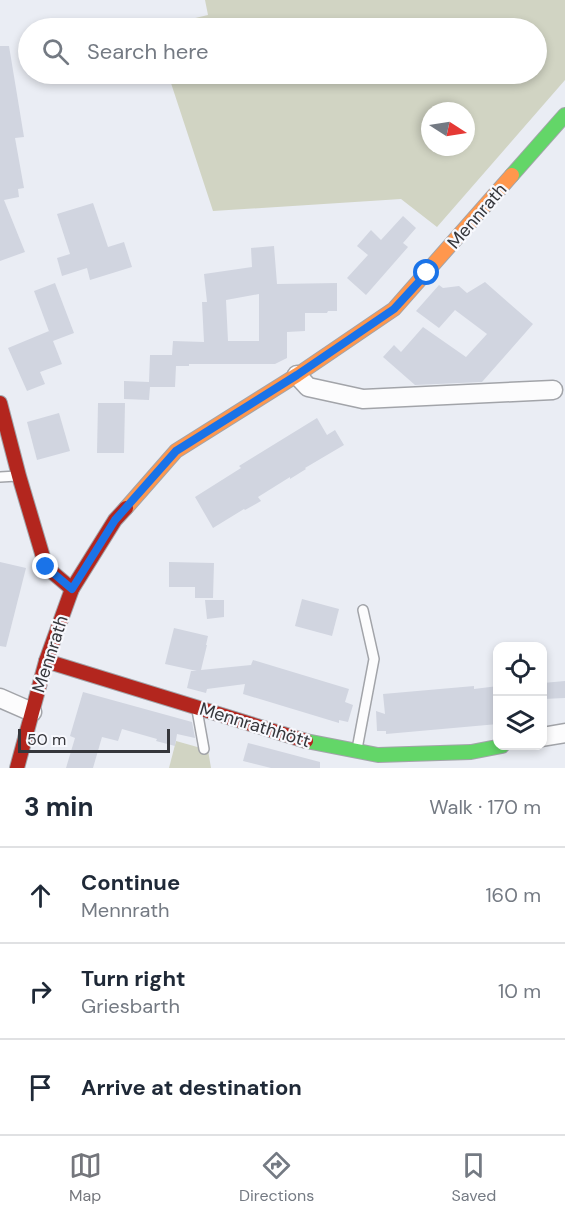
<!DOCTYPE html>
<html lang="en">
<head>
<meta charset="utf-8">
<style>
	:root { --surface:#fff; --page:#f6f6f7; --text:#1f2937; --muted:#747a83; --line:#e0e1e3; --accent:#74767c }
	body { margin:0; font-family:"DM Sans",sans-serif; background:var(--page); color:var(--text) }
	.controls { position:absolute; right:18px; bottom:18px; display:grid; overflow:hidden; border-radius:12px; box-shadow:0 3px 9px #0003 }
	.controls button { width:54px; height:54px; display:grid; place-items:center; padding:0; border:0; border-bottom:2px solid var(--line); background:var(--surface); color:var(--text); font:30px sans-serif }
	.compass { position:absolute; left:421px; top:102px; width:54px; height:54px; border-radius:50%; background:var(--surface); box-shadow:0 3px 9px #0003; rotate:102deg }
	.scale { position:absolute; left:18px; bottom:15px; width:152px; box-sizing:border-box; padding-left:6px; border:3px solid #35363b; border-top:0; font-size:16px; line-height:21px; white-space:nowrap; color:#35363b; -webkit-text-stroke:4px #f7f8fd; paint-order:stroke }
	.stop { position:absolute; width:18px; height:18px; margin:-14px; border:4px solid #1a73e8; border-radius:50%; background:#fff }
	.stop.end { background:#1a73e8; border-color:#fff; box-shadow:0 2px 6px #0008 }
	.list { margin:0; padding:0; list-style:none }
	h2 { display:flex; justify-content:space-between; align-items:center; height:78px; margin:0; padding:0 24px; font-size:26px }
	h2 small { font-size:20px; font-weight:400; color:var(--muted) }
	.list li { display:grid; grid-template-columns:39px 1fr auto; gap:18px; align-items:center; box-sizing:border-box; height:96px; padding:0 24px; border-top:2px solid var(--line) }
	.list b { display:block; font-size:22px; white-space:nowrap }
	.list p { margin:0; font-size:20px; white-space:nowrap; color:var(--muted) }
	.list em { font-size:20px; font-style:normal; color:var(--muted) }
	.icon { flex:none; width:33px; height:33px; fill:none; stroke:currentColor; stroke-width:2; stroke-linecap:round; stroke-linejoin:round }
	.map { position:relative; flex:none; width:565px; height:768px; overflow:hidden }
	.search { position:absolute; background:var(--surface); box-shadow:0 3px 9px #0003; left:18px; right:18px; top:18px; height:66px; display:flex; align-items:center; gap:15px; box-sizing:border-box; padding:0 21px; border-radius:33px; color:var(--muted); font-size:22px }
	.sheet { height:366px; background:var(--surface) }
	nav { display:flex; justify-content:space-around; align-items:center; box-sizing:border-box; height:84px; border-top:2px solid var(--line); background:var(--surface); font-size:16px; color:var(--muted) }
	nav a { display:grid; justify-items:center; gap:3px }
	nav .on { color:var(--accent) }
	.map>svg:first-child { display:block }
	.green { fill:#d1d4c3; fill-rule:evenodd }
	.building { fill:#d1d5e0; fill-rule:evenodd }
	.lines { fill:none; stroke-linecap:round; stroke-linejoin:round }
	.lane-casing { stroke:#a2a4a9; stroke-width:12 }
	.street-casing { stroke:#a2a4a9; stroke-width:21 }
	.fast-casing { stroke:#a2a4a9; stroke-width:16 }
	.slow-casing { stroke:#a2a4a9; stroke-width:16 }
	.jam-casing { stroke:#a2a4a9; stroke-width:16 }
	.lane { stroke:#fcfcfd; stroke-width:9 }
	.street { stroke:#fcfcfd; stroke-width:18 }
	.fast { stroke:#63d668; stroke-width:14 }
	.slow { stroke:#ff974d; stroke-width:14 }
	.jam { stroke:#b3261e; stroke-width:14 }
	.route { stroke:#1a73e8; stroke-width:8 }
	.labels { text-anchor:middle; stroke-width:4.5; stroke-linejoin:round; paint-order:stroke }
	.street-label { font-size:18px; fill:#35363b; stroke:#f7f8fd }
</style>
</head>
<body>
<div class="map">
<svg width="565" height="768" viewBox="0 0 565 768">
	<rect width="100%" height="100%" fill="#eaedf4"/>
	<g class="green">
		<path d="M205,0h360v80l-128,147 -36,-28 -188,12 -45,-137h368v-46h-383l55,-13zM430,111h36v36h-36z"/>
		<path d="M176,741l32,9 3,18h-42z"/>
	</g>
	<g class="building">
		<path d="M0,46h9l15,91 -9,1 9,50 -6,1 1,8 -15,3 21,52 -25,9z"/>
		<path d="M93,203l15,44 16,-5 8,25 -42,13 -3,-12 -25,8 -5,-18 13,-4 -13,-40z"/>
		<path d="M403,216l13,12 -13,15 5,4 -42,48 -19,-17 21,-23 -11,-9 14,-16 10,10z"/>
		<path d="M274,246l3,38 60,-1v28h-9l-1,2h-22v18l-18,1v26l-12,6h-86v2h-13l-1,21h-25l-1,13 -25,-1v-18l25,1 1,-27h22l1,-14 31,1 -2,-40h5l-3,-28 48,-7 -1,-19zM259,294v47h-31l-2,-41z"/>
		<path d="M485,282l48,42 -51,58 -67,3 -32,-28 11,-12 7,7 22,-25 43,30 21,-23 -32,-24 -16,18 -23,-17 23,-26 4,3 16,-2 8,7z"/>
		<path d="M55,283l19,50 -21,8 9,23 -22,8 5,12 -18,7 -19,-43 41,-17 1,3 -16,-43z"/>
		<path d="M98,403h27l-1,50h-27z"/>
		<path d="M59,413l11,38 -33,9 -10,-38z"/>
		<path d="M317,418l10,17 8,-5 9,15 -39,23 1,1 -16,10v-2l-32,20 3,4 -7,4 -9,5 -1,-1 -31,19 -18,-31 46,-29 -2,-2z"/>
		<path d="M0,562l26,6 -20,79 -6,-1z"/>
		<path d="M169,562l45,1 -1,35h-18v-11h-26z"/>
		<path d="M302,599l37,10 -7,27 -37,-10z"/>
		<path d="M205,600h19v17l-17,2z"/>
		<path d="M174,628l34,8 -2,9h1l-6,25 50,-5 2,-5 96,29 -4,13 8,3 -5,17 -9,-2v3l-96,-29 2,-10 -38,5 -1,4 -19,-5 4,-17h6l-32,-7z"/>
		<path d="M565,681v17l-22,1v-16z"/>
		<path d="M474,686v3l24,-3v38l-112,10v-3h-9l-1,-20 9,3 -2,-20z"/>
		<path d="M83,692l109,30 3,16 -18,-4 -2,12 -19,-5 1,-2 -35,-10 -4,12 -16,-4 -9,31h-27l9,-30 -5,-2z"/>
		<path d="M248,743l72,19v6h-49l-28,-7z"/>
	</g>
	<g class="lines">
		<defs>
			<g id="lane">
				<path d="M0,477l17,-1"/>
				<path d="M197,710l7,39"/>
				<path d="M357,749l17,-90 -11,-49"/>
			</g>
			<g id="street">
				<path d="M297,375l11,12 55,12 190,-9"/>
				<path d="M0,698l32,14"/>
				<path d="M542,737l23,-4"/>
			</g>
			<g id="fast">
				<path d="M512,175l53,-60"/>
				<path d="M306,741l72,14 93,-3 31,-6"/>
			</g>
			<path id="slow" d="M126,508l50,-57 121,-76 97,-66 118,-134"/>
			<g id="jam">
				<path d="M0,403l19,73 27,91 26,22"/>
				<path d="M46,661l260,80"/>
				<path d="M17,768l29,-107 26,-72 43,-69 11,-12"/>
			</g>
		</defs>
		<use href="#lane" class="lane-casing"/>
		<use href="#street" class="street-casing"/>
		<use href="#fast" class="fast-casing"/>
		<use href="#slow" class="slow-casing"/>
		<use href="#jam" class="jam-casing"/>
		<use href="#lane" class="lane"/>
		<use href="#street" class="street"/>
		<use href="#fast" class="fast"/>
		<use href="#slow" class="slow"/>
		<use href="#jam" class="jam"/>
	</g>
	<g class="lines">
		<path class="route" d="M46,567l26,22 43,-69 61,-69 121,-76 97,-66 33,-36"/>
	</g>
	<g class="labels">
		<g class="street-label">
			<text transform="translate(477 216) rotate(-49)" y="6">Mennrath</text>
			<text transform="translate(50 654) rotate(-72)" y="6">Mennrath</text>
			<text transform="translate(255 725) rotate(17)" y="6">Mennrathhött</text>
		</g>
	</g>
</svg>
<div class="controls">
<button><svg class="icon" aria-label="locate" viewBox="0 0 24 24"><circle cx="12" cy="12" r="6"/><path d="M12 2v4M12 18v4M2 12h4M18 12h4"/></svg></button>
<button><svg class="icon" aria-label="layers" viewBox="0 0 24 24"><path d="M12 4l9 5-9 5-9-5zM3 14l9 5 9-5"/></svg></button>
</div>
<svg class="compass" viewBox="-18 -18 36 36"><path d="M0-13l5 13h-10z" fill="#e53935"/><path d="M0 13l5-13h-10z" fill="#747a83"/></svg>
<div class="scale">50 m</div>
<div class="stop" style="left:427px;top:273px"></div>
<div class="stop end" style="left:46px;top:567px"></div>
<div class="search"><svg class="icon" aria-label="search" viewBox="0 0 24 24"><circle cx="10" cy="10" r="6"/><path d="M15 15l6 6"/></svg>Search here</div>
</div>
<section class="sheet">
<h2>3 min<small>Walk · 170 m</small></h2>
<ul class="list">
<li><svg class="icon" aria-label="ahead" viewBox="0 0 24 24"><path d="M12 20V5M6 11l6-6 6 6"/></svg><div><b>Continue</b><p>Mennrath</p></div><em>160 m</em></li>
<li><svg class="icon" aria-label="right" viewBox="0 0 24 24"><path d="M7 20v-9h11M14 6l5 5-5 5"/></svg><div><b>Turn right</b><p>Griesbarth</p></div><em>10 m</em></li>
<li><svg class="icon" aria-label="arrive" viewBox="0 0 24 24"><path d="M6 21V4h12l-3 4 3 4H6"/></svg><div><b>Arrive at destination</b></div></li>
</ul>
</section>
<nav>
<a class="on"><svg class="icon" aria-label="map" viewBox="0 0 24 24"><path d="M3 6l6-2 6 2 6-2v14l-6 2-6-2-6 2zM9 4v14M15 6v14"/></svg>Map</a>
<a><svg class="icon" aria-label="directions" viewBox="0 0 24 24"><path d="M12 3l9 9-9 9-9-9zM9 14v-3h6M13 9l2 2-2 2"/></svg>Directions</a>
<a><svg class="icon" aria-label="saved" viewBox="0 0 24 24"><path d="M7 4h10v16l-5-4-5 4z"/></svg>Saved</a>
</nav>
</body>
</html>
